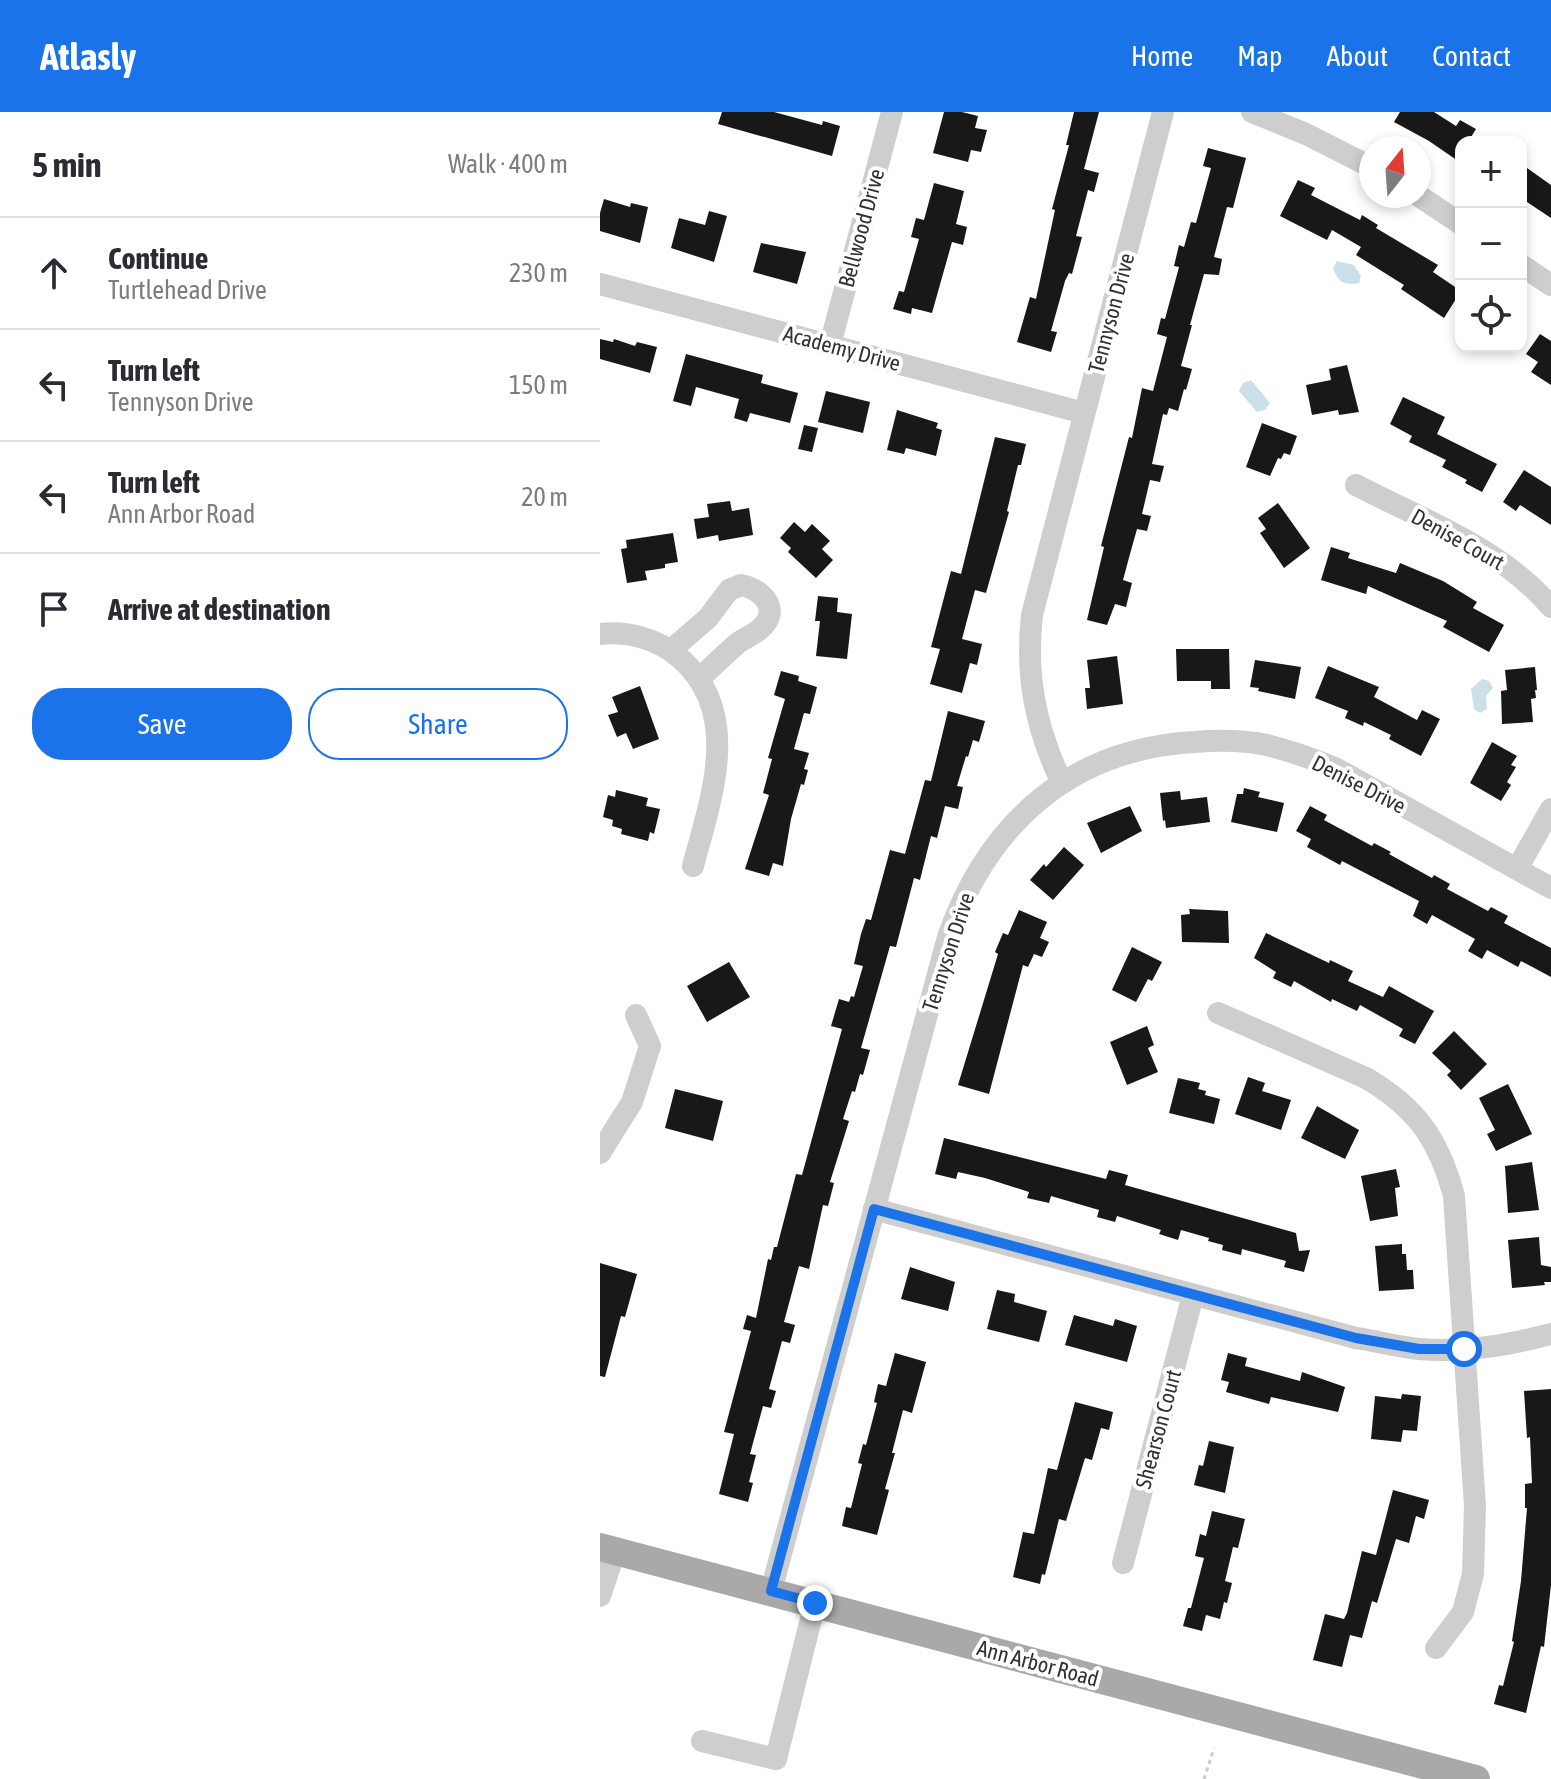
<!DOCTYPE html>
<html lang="en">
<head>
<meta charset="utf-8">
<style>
	:root { --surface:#fff; --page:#f7f7f7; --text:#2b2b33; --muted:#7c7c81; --line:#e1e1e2; --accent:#1a73e8 }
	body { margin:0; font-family:"Asap Condensed",sans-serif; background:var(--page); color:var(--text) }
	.controls { position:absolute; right:24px; top:24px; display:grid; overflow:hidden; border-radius:16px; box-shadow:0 4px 12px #0003 }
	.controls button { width:72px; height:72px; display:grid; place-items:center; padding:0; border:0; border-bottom:2px solid var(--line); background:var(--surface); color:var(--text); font:40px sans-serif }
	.compass { position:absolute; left:759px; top:24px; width:72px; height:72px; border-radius:50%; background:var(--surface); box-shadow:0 4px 12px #0003; rotate:17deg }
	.stop { position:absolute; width:24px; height:24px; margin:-18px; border:6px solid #1a73e8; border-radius:50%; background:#fff }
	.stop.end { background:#1a73e8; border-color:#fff; box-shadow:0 2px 8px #0008 }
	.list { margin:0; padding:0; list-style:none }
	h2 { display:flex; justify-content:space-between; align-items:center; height:104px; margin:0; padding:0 32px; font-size:34px }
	h2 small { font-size:26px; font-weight:400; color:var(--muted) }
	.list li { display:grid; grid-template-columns:52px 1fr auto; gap:24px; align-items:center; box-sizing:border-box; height:112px; padding:0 32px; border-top:2px solid var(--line) }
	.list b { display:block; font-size:30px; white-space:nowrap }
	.list p { margin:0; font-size:26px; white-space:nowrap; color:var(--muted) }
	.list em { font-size:26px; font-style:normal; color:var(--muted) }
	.actions { display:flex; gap:16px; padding:24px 32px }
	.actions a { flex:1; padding:18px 0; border:2px solid var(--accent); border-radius:32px; text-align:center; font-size:28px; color:var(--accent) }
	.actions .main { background:var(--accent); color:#fff }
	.icon { flex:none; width:44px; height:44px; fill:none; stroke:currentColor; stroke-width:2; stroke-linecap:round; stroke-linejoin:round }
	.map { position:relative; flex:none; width:951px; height:1667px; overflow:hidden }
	header { display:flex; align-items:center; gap:48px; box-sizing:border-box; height:112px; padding:0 40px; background:var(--accent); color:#fff }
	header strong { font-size:38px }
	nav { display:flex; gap:44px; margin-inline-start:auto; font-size:28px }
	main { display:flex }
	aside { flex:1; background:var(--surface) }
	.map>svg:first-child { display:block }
	.water { fill:#cce0e9 }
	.building { fill:#181818 }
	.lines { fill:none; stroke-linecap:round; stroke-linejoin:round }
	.path { stroke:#cbcbcb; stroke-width:3; stroke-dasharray:4 4; stroke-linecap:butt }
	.minor { stroke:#cecece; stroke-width:22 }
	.major { stroke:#a9a9a9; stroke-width:28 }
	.route { stroke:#1a73e8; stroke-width:10 }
	.labels { text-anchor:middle; stroke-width:8; stroke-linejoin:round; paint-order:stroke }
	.street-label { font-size:22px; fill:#313131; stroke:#fff }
</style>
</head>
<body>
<header>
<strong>Atlasly</strong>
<nav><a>Home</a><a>Map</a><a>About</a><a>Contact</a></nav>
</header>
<main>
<aside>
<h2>5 min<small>Walk · 400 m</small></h2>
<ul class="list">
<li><svg class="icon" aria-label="ahead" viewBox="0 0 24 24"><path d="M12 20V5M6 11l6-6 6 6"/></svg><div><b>Continue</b><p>Turtlehead Drive</p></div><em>230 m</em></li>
<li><svg class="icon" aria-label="left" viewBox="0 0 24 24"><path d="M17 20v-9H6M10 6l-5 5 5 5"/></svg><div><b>Turn left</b><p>Tennyson Drive</p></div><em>150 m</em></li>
<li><svg class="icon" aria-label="left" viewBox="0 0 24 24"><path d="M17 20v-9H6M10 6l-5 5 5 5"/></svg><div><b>Turn left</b><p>Ann Arbor Road</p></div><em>20 m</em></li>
<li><svg class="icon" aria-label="arrive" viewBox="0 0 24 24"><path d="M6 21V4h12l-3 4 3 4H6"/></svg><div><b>Arrive at destination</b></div></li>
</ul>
<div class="actions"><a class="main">Save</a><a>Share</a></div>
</aside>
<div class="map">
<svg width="951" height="1667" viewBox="0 0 951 1667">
	<rect width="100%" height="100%" fill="#fff"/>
	<g class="water">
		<path d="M737,149l17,4 7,11 -2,7c-17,3 -21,-2 -26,-15z"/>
		<path d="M651,268l19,23 -5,7 -8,2 -18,-21 4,-8z"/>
		<path d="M882,567l7,2 4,7 -7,8 1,13 -7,4 -6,-4 -3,-20z"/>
	</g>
	<g class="building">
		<path d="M122,0h52l48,13 1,-4 17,5 -8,30 -114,-32z"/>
		<path d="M344,0h18l16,4 -3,12 12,2 -6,22 -10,-2 -3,12 -35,-9z"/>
		<path d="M474,0h25l-15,57 15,4 -5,19 -6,-2 -12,46 6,1 -10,37 -3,-1 -4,8 -14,50 6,1 -6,20 -34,-10 13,-45 6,2 19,-89 -3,-1 17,-64h-3z"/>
		<path d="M800,0h34l22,14 4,-6 16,9 -8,13h-7v21l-32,-22 -35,-19z"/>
		<path d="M608,36l38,10 -13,50 -6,-1 -13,50 8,2 -3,16 -15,-1 -14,51h2l-11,41 11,3 -6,21 -2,-1 -6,22 -9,-3 -2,7 -4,-1 -11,50 12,2 -4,16 -10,-2 -8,34 9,2 -4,15 -10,-2 -7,25 -7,26 9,3 -6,24 -11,-3 -8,21 -20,-5 17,-73 -3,-1 28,-109 3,1 10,-50 11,3 14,-54 -10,-3 4,-16 4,1 14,-52 -5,-1 5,-21 5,2 7,-25 5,1 15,-55 -8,-2z"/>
		<path d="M927,56l24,17v33l-30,-20v-21z"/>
		<path d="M698,68l17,8 -4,7 49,25 2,-5 16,10 -2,3 62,37 -5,7 28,19 -17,27 -43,-29 3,-4 -48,-30 5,-8 -29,-17 -5,10 -47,-24z"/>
		<path d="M334,71l30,8 -8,33 11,3 -4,18 -11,-3 -20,71 -20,-5 -1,6 -18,-5 6,-18 5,1 15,-53 -8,-2 5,-19 8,2z"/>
		<path d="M4,87l26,8 1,-4 17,4 -8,36 -40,-12v-18z"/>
		<path d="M109,99l18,5 -13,46 -43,-14 8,-30 26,7z"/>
		<path d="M161,131l45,9 -9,32 -44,-12z"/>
		<path d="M940,222l11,7v44l-20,-13 7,-10 -12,-8z"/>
		<path d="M0,227l13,3 1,-3 21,7 2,-4 20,5 -7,26 -50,-14z"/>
		<path d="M86,242l77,21 -2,8 37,10 -8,30 -40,-10 -3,9 -13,-4 5,-19 -43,-12 -5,19 -18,-5z"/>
		<path d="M747,253l12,47 -20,3 -1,-5 -26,5 -6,-30 25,-5 -2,-11z"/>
		<path d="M226,279l44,11 -7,31 -45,-11z"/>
		<path d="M803,285l42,20 -8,17 60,30 -15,28 -17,-9 2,-3 -25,-13 4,-7 -37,-18 3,-6 -22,-12z"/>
		<path d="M297,298l41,13 -2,5 6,2 -6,26 -30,-8 -2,6 -17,-4z"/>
		<path d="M662,311l35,13 -7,19 -6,-2 -3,6 -3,-1 -8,18 -24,-9z"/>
		<path d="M204,313l14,3 -6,24 -14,-3z"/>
		<path d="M395,325l31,7 -5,21h-3l-11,46 2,1 -23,81 -11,-3 -13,49 20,5 -5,21 -7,-2 -8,30 -32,-9 10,-35 -9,-2 20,-76 10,3z"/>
		<path d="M924,358l27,17v38l-31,-20 -4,6 -13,-9z"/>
		<path d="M130,389l2,10 17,-3 4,27 -34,6 -1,-6 -21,4 -3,-20 15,-2 -2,-13z"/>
		<path d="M678,391l32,45 -26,20 -24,-35 6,-4 -8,-11z"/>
		<path d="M194,410l11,10 7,-8 18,17 -8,8 11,11 -17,18 -28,-26 3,-4 -11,-10z"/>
		<path d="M73,421l5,29 -13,2v4l-20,3 2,9 -20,3 -6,-34 6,-1 -1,-8z"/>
		<path d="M731,435l19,6 -2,5 48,15 4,-10 43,18 34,21 -4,6 31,17 -15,27 -46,-25 4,-6 -79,-35 -2,8 -45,-14z"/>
		<path d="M218,484l20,2 -1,14 15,2 -5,45 -31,-3 4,-35h-5z"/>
		<path d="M576,537h53l1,40h-19v-8h-34z"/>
		<path d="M517,544l6,48 -36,5 -2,-21h5l-3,-28z"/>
		<path d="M655,548l46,7 -6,32 -37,-8 1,-3 -9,-1z"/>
		<path d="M728,554l51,21 -5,10 43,23 5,-10 18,9 -19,37 -32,-17 2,-4 -27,-13 -1,4 -18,-8 3,-7 -33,-13z"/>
		<path d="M935,555l2,23h-2l1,8 -5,1 2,23 -31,2 -1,-33 6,-1 -2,-20z"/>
		<path d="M181,559l18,5 -1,5 19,6 -7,27 -6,-1 -10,36 15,4 -5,16 4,1 -4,15 -3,-1 -10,35 -8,47 -10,-3 -4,13 -24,-7 24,-74 -6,-2 9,-34 -4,-1 17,-59 -11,-4z"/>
		<path d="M40,574l19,53 -26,10 -7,-16 -9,4 -9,-22 10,-3 -6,-15z"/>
		<path d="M348,599l37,10 -6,21 -6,-2 -5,17 -2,-1 -9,30 6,1 -5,22 -13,-3 -8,32 -6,-2 -11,44 -6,-2 -18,69 -6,-1 -29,102 9,2 -7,25 -3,-1 -5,18 -3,-1 -9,28 6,2 -19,61 4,1 -6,23 -5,-1 -14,64 -10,-3 -15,56 11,3 -5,18 -8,-2 -13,48 7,2 -5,17 -8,-2 -13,48 6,1 -7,27 4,1 -5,19 -29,-8 15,-60 -10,-2 27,-101 -8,-2 4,-14 9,3 12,-59 3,1 3,-13h3l19,-73 6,1 40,-146 -11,-3 8,-27 10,3 2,-6 3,1 9,-31 -9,-2 7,-30 5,-15 5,1 19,-70 15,4 20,-74 6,1z"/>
		<path d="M892,630l25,14 -6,9 5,2 -9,15 4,3 -10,16 -31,-18z"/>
		<path d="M644,676l16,4 -2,5 26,6 -7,29 -46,-10 6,-28h6z"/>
		<path d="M16,678l32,8 -2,8 14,3 -6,25 -4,-2 -2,9 -27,-7 1,-5 -10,-3 1,-6 -10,-3 5,-22 7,2z"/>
		<path d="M580,679l1,9 26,-3 3,25 -44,6 -1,-8 -2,1 -3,-28z"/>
		<path d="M530,694l12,25 -41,22 -14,-30z"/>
		<path d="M710,694l17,9 -3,5 48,26 2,-3 17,9 -2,2 43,24 2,-3 16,9 -3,5 41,22 3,-4 17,9 -4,7 47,25v29l-30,-16 -3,6 -31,-17 -5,9 -14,-8 7,-12 -43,-24 -5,9 -14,-8 6,-15 -77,-40 -2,4 -33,-18 4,-8 -15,-8z"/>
		<path d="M464,735l20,18 -31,35 -23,-20 14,-16 2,3z"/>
		<path d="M589,797l39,2 1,32 -47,-1 -1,-27 9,-1z"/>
		<path d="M419,798l28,12 -7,16 9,4 -7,15 -8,-3 -6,13 -5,-2 -34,129 -31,-9 40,-131 -3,-2 8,-19 5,2z"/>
		<path d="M666,821l63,30 1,-3 23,11 -5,10 35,16 6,-11 45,25 -19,33 -16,-8 4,-7 -43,-24 -3,6 -25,-12 -1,3 -37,-21 -3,6 -18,-9 3,-6 -22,-14z"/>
		<path d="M532,835l30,15 -10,19 -4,-2 -12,23 -24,-12z"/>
		<path d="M129,850l21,35 -43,25 -20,-36z"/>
		<path d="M547,914l7,19 -6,3 10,24 -31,13 -17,-43z"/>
		<path d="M854,919l33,33 -26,26 -14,-15 4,-4 -19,-18z"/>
		<path d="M648,965l17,6 -3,8 29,9 -10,30 -46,-16z"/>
		<path d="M578,966l22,5 -2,6 8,2 -1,4 15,4 -6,25 -45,-11z"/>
		<path d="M908,972l24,50 -36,17 -9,-17 8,-4 -16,-32z"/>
		<path d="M75,977l48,12 -10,40 -48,-13z"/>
		<path d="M717,994l42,24 -14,29 -44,-21z"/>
		<path d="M344,1026l162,41 3,-9 19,5 -3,10 171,48 3,18 11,-1 -6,22 -20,-5 2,-6 -44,-12 -1,6 -19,-5 1,-5 -15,-4 1,-3 -28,-8 -3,10 -19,-6 2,-4 -44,-14 -2,6 -18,-5 2,-7 -48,-14 -2,7 -22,-5 2,-6 -44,-14 -27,-6 -2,7 -21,-5z"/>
		<path d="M932,1050l7,48 -31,3 -3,-47z"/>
		<path d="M796,1057l4,18 -5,1 3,28 -28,5 -9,-45z"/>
		<path d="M939,1125l2,28 10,2v15h-7l1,3 -33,3 -4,-48z"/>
		<path d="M802,1132v10h4l1,16h6l1,19 -35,2 -4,-45z"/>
		<path d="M0,1151l37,11 -12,43 -4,-1 -16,61 -5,-1z"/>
		<path d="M310,1155l45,15 -7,29 -47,-12z"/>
		<path d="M397,1178l18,4 -1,8 33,9 -8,31 -52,-13z"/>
		<path d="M474,1203l39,11 2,-7 22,7 -10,36 -62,-17z"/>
		<path d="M295,1241l31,9 -14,51 -9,-3 -11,43h3l-10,36 4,1 -12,45 -35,-9 4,-19 5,1 11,-44 -4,-1 5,-19 3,1 11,-42 -3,-1 4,-18 8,2z"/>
		<path d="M628,1241l19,5 -2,8 55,15 2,-9 43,15 -7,25 -67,-15 -2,7 -43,-12 3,-10 -8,-2z"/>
		<path d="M951,1277v196l-7,62 -3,-1 -15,67 -32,-9 5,-19 4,1 11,-44 -2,-1 9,-60 6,-73h-2v-24l7,-1 -2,-46 -3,1 -3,-47z"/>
		<path d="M802,1282l19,2 -4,35 -14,-1 -2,12 -30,-3 4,-43 26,3z"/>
		<path d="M475,1290l38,10 -4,18 -8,-2 -9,32 -7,-2 -19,63 -7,-2 -14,56 -3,-1 -2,10 -27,-7 10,-45 11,2 14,-66 9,2z"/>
		<path d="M609,1329l25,6 -9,46 -31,-8 5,-20 4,1z"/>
		<path d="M793,1378l36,10 -5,19 -8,-3 -7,27 -13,-4 -19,64 -5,-2 -10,37 -12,-3 -8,32 -29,-7 12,-46 19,5 3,-6 15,-62 14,4z"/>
		<path d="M612,1399l33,8 -7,29 -5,-1 -8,34 7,2 -5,20 -3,-1 -4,17 -14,-4 -4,16 -19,-5 5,-18h3l13,-50 -9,-2 5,-22 6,2z"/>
	</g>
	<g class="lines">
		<path class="path" d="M604,1667l10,-31"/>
		<g class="minor">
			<path d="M652,0l54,22 65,33"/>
			<path d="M819,84l42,28"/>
			<path d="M921,153l30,20"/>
			<path d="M0,172l484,129"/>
			<path d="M230,233l62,-233"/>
			<path d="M756,373c67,35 145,63 195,122"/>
			<path d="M0,522c29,-3 58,5 80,24 63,55 31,140 13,208"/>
			<path d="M71,538l37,-32 21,-28 12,-5c22,4 41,26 19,44 -7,6 -15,9 -22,14 -13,11 -26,24 -39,36"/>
			<path d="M462,671c-26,-54 -37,-107 -30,-168l131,-503"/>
			<path d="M917,757l34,-60"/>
			<path d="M618,901l148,65c51,30 73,62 88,118l21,310 -2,68 -10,38 -27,36"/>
			<path d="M0,1041l32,-51 18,-56 -14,-31"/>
			<path d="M274,1097l482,129c21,3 42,9 63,11 45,4 89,-4 132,-15"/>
			<path d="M523,1451l70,-268"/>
			<path d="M171,1479l177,-654c40,-114 123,-188 246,-195 24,-2 50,-2 73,3 24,6 47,14 70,24l214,119"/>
			<path d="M0,1484l15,-45"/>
			<path d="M102,1629l74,18 39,-156"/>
		</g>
		<path class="major" d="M0,1435l876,232"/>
	</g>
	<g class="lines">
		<path class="route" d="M215,1491l-44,-12 103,-382 482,129 63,11h45"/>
	</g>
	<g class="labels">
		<g class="street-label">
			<text transform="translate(261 116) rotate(-75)" y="8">Bellwood Drive</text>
			<text transform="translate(511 201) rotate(-75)" y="8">Tennyson Drive</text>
			<text transform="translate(242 236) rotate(15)" y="8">Academy Drive</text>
			<text transform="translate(858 427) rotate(29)" y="8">Denise Court</text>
			<text transform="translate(759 672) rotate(27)" y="8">Denise Drive</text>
			<text transform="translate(348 840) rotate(-72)" y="8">Tennyson Drive</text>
			<text transform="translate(558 1317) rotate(-75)" y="8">Shearson Court</text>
			<text transform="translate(438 1551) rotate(15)" y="8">Ann Arbor Road</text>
		</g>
	</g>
</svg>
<div class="controls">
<button>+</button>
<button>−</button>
<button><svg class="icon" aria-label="locate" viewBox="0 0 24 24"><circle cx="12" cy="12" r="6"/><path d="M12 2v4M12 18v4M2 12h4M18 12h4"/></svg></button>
</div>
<svg class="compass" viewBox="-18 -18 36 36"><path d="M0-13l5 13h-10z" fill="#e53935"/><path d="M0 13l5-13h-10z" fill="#7c7c81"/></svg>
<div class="stop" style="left:864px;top:1237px"></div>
<div class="stop end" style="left:215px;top:1491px"></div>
</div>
</main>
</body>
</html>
